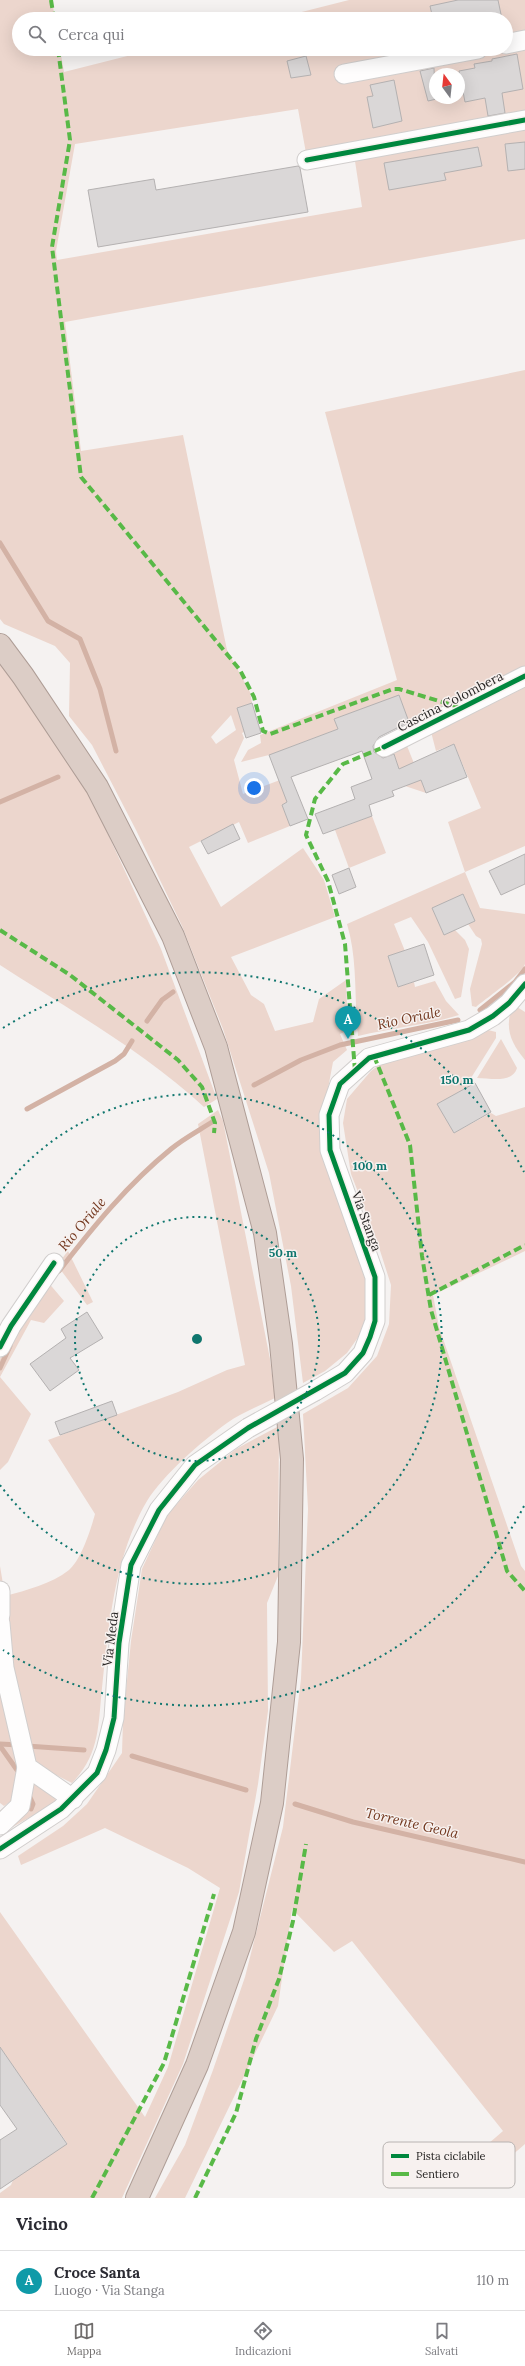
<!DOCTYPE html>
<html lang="it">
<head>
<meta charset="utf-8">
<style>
	:root { --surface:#fff; --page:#f7f7f7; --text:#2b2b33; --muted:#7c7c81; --line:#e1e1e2; --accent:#706d6c }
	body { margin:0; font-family:Lora,serif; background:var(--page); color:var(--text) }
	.compass { position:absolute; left:429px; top:68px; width:36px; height:36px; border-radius:50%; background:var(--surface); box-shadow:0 4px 16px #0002; rotate:345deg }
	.you { position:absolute; left:254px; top:788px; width:14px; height:14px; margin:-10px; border:3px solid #fff; border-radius:50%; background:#1a73e8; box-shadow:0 0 0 6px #1a73e833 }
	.badge { display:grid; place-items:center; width:26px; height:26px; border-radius:50%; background:var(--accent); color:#fff; font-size:13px; font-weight:700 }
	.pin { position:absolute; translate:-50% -33px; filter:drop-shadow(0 1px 2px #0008) }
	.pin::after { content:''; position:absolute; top:21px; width:14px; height:12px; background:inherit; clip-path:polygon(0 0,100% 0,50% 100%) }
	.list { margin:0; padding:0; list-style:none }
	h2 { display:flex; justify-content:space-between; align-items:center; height:52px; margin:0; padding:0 16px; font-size:17px }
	h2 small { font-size:13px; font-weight:400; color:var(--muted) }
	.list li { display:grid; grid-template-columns:26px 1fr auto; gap:12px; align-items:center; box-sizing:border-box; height:60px; padding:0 16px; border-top:1px solid var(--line) }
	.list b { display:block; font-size:15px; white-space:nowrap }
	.list p { margin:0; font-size:13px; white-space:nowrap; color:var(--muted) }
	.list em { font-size:13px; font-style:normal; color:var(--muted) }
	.icon { flex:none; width:22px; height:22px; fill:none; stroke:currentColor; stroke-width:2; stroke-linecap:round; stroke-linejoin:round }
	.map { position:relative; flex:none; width:525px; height:2198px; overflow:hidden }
	.search { position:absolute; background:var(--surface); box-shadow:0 4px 16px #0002; left:12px; right:12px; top:12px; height:44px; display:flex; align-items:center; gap:10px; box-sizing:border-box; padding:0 14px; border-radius:22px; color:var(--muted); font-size:15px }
	.sheet { height:112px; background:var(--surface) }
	nav { display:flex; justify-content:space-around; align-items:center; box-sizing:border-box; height:56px; border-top:1px solid var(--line); background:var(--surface); font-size:11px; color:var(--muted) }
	nav a { display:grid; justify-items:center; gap:2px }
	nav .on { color:var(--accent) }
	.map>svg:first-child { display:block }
	.green { fill:#ecd6cd; fill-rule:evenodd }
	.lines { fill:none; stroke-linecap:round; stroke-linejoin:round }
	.stream { stroke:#d3b2a5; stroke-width:5 }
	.building { fill:#dad7d7; stroke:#b4b1b1 }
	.street-casing { stroke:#d1cecd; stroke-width:21 }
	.highway-casing { stroke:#ae9d96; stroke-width:24 }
	.street { stroke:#fefdfd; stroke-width:19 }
	.highway { stroke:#dccdc6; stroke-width:22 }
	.street-bridge-casing { stroke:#d1cecd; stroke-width:21; stroke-linecap:butt }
	.street-bridge { stroke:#fefdfd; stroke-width:19 }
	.quiet { stroke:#58b947; stroke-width:4; stroke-dasharray:8 4; stroke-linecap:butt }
	.cycleway-casing { stroke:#f7f1ef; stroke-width:8 }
	.cycleway { stroke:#00873e; stroke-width:5 }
	.ring { fill:none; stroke:#0f766e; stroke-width:2; stroke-dasharray:2 4 }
	.labels { text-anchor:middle; stroke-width:3; stroke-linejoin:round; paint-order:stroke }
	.street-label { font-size:13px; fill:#282625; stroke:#f7f1ef }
	.water-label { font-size:14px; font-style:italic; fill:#73381f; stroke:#f7f1ef }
	.key { fill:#f7f1ef; stroke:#b9b4b2; stroke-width:1 }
	.key-label { font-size:11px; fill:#282625 }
	.centre { fill:#0f766e; stroke:#f7f1ef; stroke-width:2 }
	.ring-label { font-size:12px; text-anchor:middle; font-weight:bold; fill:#0f766e; stroke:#f7f1ef; stroke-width:3; stroke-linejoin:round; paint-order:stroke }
</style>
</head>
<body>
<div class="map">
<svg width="525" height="2198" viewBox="0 0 525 2198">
	<rect width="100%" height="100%" fill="#f5f2f1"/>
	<g class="green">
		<path d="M0,0h52l3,19h-36v30h41l4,23 91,-23h351v-30h-232l75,-19h176v239l-460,83 16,129 102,-16 44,215 23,42 2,11 -15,5 7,24 -2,1 2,5 -10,22 9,34 37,-14 9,22 -7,3 8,21 -42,17 -9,-21 -50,25 32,60 82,-59 21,32 11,37 -104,40 20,38 13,9 11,27 38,-9 6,-23 27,-19 2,50 -8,4 7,16 -14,12 -6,32 -8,22 3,25 49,138 -1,35 -6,15 -17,24 -22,18 -22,12 -12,-97 -22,-113 -46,-144 -41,-103 -46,-96 -44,-85 -23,-29 1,-53 -15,-17 -51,-22 -4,-5zM435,74h24v24h-24zM298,109l8,44 47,-5 9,59 -305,53 -1,-9 19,-107zM231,715l5,15 -20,14 -5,-7z"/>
		<path d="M525,370v299l-115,56 -11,-29 -65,23 4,10 -69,26 -28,7 7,-12 13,-7 -1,-8 137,-55 -72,-268z"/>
		<path d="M0,659l88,132 73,158 56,150 -13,8c-59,-55 -136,-98 -204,-142z"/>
		<path d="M525,680v166l-60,26 15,36 45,6c0,13 0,38 0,50 -2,9 -40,35 -49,43l-4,-1 -2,-17 12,-45 -1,-5 -5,-3 -8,-12 7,-3 -12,-26 -31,13 12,27 11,-5 10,10 4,9 -8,48 -6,2 -27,-57 -17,-25 -17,7 11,27 -17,5 10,31 16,-5 1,5 20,-6 11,20 13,14c-32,10 -68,13 -101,21 -4,-36 0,-76 -11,-112l118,-52 -17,-50 33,-14 -27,-64 -18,7 -6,-23z"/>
		<path d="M405,741l21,52 -21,-7 -13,-37z"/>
		<path d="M372,816l14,37 -37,15 -14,-38z"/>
		<path d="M517,1007l8,5v48c-13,-16 -20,-29 -14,-50z"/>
		<path d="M488,1030l8,2v6l-25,40 4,5 -37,21 16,29 37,-20 5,3 29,-9v144l-92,44 6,32 82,239 4,5v573l-22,19 -15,-19 15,-13 -151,-190 -18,11 -42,-43 -14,97 -93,192h-30l30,-53 28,-75 32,-93 38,-150 18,-148 7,-170 -5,-95 45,-26 29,-32 12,-32 2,-39 -15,-47 -25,-64 -8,-51 4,-24 24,-28 12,-9z"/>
		<path d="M501,1039l16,29c-5,16 -27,10 -40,10z"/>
		<path d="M218,1110l5,11 47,238 5,39c-16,8 -34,15 -48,25 -25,18 -64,52 -80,78 -33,56 -38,124 -45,187 -4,38 -2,66 -30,95l-42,-21 -14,36 -12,8 -4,-3v-237l5,30c22,-6 46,-12 64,-26 12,-10 22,-41 26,-56l-47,-74 130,-48 49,-22 18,-5 -47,-241z"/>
		<path d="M68,1251l25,51 -6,3 -30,-40z"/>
		<path d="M47,1281l17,20 -20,22 -13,-3 -31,57 31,37 -23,48 -8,8v-111l6,-14z"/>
		<path d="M279,1426l-1,150 -11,27 1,108 -10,73 -19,108 -56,172 -61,134h-122v-5l11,-8 2,-5 54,-37 -67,-96v-135l145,205 23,-50 52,-179 -32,-20 -83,-40 -84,37 -3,-9 45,-30 24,-22 35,-51 1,-32 8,-80 11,-72 25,-54 31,-35 38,-31z"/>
		<path d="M27,1776l29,18 -1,9 -53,30z"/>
	</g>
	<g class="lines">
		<g class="stream">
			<path d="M0,543l48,78 32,18 20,50 16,62"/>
			<path d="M0,802l58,-25"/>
			<path d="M480,1010l35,-28 10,-13"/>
			<path d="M147,1021l15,-21 11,-8"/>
			<path d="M254,1085l47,-25 39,-15 118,-25"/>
			<path d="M27,1109l88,-48 9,-7 8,-13"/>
			<path d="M59,1271c34,-44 69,-87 112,-122 12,-10 27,-18 41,-27"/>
			<path d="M0,1368l10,-22"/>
			<path d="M0,1744l19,1"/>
			<path d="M0,1746l17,24"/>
			<path d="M27,1746l57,4"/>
			<path d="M132,1756l114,34"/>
			<path d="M28,1793l5,11 -2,5"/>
			<path d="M295,1804l58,18 172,40"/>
		</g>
	</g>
	<g class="building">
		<path d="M458,0h40l4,19h-69l-3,-13z"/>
		<path d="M517,54l6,35 -21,4 3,20 -17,3 -3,-18 -20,4 -6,-31 16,-3 -1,-4 18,-3v-2z"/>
		<path d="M306,56l5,19 -20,3 -4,-17z"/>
		<path d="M434,68l1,30h6l-13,3 -8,-30z"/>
		<path d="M394,80l8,41 -29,7 -6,-31 6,-1 -3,-11z"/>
		<path d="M525,142v27l-17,2 -3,-27z"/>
		<path d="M478,147l4,19 -38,7 2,7 -57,10 -5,-27z"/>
		<path d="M298,166l2,2 8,44 -210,35 -10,-57 66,-11 2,11z"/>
		<path d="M399,695l10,27 -30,15 -6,9 1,6 9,6 11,-4 5,15 55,-25 13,33 -41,16 -5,-13 -29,11 2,5 -25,9 3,11 -49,18 -8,-20 40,-15 -4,-12 21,-8 -10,-28 -71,26 17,42 -18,7 -8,-21 5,-3 -18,-47 69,-26 -4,-10z"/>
		<path d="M252,703l9,30 -15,5 -9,-30z"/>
		<path d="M233,824l7,15 -32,15 -7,-13z"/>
		<path d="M525,854v30l-24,11 -12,-24z"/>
		<path d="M349,868l7,19 -17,7 -7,-19z"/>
		<path d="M463,894l12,27 -31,14 -12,-27z"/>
		<path d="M424,944l10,31 -36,12 -10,-31z"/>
		<path d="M475,1083l16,29 -37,21 -17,-29z"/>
		<path d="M87,1312l16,26 -33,20 9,12 -29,21 -20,-27 36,-26 -5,-9z"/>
		<path d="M112,1401l5,14 -57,20 -5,-13z"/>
		<path d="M0,2047l67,97 -67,45v-49l17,-11 -17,-24z"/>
	</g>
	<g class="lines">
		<defs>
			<g id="street">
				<path d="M506,44l19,-4"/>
				<path d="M344,74l134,-25"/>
				<path d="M307,160l218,-40"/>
				<path d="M384,747l141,-71"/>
				<path d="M0,1347l11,-21 43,-63"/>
				<path d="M315,1391l30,-18 18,-20 12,-32v-44l-45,-127 -1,-35 11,-31 29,-26 100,-28 24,-14 16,-13 16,-19"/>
				<path d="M0,1591v24"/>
				<path d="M0,1623l4,45 23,99 46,32"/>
				<path d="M0,1825l20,-19 7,-39"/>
				<path d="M0,1849l61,-40 36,-36 9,-23 8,-32 5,-75 12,-78 28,-55 36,-45 53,-37"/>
			</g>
			<path id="highway" d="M0,645l23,31 74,111 76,149 43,111 49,186 16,111 11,115 -3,183 -17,161 -28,129 -47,133 -60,133"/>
		</defs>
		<use href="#street" class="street-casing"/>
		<use href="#highway" class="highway-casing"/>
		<use href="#street" class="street"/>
		<use href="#highway" class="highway"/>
		<defs>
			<path id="street-bridge" d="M248,1428l67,-37"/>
		</defs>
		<use href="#street-bridge" class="street-bridge-casing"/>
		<use href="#street-bridge" class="street-bridge"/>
		<g class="quiet">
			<path d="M51,0l3,19"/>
			<path d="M58,49l12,91 -18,107 29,230 159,193 14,27 9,34 7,3 123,-45h6l63,19"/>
			<path d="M0,930l70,45 108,85 24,27 13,36 -1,10"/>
			<path d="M374,1056l36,89 12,111 9,54 76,261 18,20"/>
			<path d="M355,1071l-10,-127 -17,-63 -22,-46 9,-36 28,-35 41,-17"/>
			<path d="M429,1295l96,-50"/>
			<path d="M92,2198l72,-135 50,-169"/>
			<path d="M195,2198l41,-85 20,-74 23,-60 14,-58 13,-77"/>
		</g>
		<defs>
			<g id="cycleway">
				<path d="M307,160l218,-40"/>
				<path d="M384,747l141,-71"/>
				<path d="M0,1347l11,-21 43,-63"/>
				<path d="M0,1849l61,-40 36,-36 9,-23 8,-32 5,-75 12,-78 28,-55 36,-45 53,-37 97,-55 18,-20 7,-16 5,-16v-44l-45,-127 -1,-35 11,-31 29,-26 100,-28 24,-14 16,-13 16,-19"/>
			</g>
		</defs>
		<use href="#cycleway" class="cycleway-casing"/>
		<use href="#cycleway" class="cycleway"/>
	</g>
	<g class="ring">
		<circle cx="197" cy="1339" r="122"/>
		<path d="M0 1193A245 245 0 1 1 0 1485"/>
		<path d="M524 1506A367 367 0 0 1 3 1650M3 1028A367 367 0 0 1 524 1172"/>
	</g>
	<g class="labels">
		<g class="street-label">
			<text transform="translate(450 701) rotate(-27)" y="5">Cascina Colombera</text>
			<text transform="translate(367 1221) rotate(70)" y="5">Via Stanga</text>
			<text transform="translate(110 1639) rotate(-83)" y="5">Via Meda</text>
		</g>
		<g class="water-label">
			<text transform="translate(409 1018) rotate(-12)" y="5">Rio Oriale</text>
			<text transform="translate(82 1224) rotate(-50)" y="5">Rio Oriale</text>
			<text transform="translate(412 1823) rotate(13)" y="5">Torrente Geola</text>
		</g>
	</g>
	<rect x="383" y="2142" width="132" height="46" rx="6" class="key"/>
	<rect x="391" y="2154" width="18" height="4" fill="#00873e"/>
	<rect x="391" y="2172" width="18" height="4" fill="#58b947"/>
	<g class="key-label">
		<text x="416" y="2160">Pista ciclabile</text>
		<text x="416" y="2178">Sentiero</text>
	</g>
	<circle cx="197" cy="1339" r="6" class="centre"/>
	<g class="ring-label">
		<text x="457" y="1084">150 m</text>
		<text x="370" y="1170">100 m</text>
		<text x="283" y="1257">50 m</text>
	</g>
</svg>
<svg class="compass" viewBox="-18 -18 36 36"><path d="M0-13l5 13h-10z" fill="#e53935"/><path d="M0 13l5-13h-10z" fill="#7c7c81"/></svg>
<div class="you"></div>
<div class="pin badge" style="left:348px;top:1039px;background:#0f9aa8">A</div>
<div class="search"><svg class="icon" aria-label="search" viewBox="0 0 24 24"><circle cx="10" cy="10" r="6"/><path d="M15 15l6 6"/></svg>Cerca qui</div>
</div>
<section class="sheet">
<h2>Vicino<small></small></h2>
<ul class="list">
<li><span class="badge" style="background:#0f9aa8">A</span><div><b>Croce Santa</b><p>Luogo · Via Stanga</p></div><em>110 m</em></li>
</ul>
</section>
<nav>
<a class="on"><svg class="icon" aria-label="map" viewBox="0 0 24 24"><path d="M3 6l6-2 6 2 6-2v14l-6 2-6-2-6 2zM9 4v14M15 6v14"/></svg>Mappa</a>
<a><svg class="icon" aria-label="directions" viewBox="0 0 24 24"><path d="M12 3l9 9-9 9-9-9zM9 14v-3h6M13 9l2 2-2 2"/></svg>Indicazioni</a>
<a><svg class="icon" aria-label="saved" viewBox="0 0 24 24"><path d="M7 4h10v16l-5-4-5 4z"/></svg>Salvati</a>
</nav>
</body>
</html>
